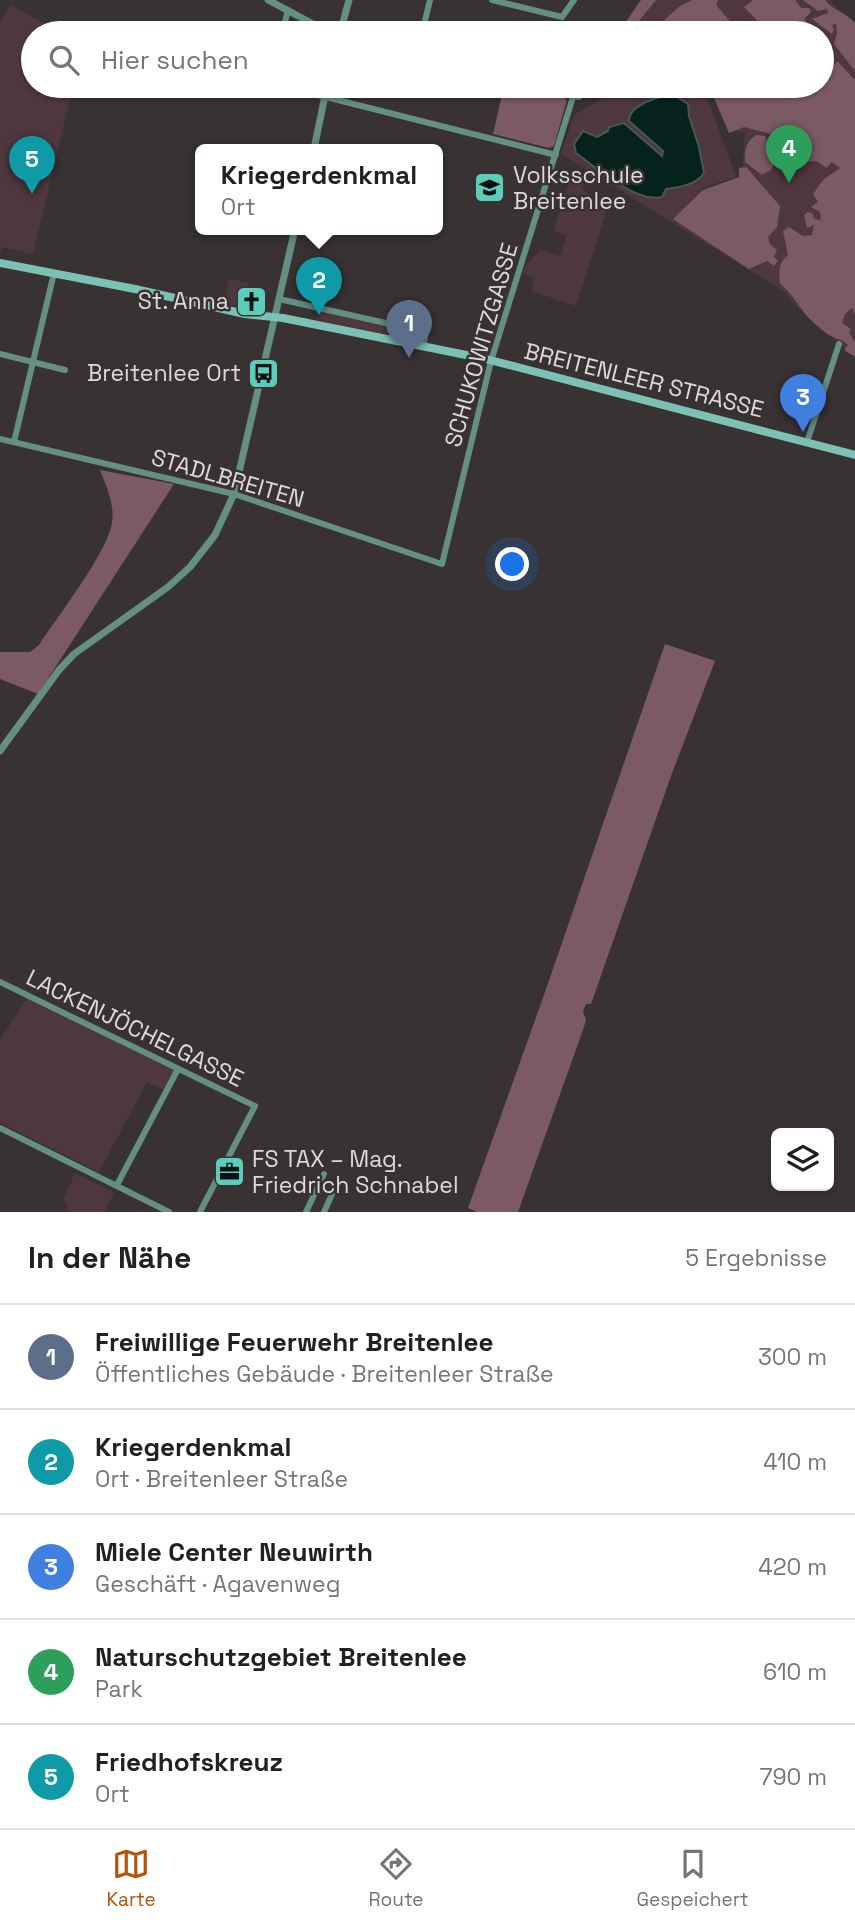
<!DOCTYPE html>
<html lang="de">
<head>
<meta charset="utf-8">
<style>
	:root { --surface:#fff; --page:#f2f2f2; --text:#202124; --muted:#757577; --line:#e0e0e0; --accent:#b45309 }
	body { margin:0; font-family:"Space Grotesk",sans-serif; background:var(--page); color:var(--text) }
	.controls { position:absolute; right:21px; bottom:21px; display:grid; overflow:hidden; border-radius:10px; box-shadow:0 2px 5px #0004 }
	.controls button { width:63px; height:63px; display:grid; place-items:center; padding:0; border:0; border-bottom:2px solid var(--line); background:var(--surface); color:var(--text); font:35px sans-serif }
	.you { position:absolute; left:513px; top:565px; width:24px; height:24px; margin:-18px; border:5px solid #fff; border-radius:50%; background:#1a73e8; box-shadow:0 0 0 10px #1a73e833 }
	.badge { display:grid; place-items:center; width:46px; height:46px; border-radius:50%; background:var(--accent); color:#fff; font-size:23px; font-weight:700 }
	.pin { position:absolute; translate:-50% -58px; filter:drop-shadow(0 2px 4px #0008) }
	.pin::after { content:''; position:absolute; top:37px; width:24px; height:21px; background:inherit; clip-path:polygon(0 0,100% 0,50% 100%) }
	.popup { position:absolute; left:195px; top:144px; width:248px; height:91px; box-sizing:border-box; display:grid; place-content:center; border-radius:10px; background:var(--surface); filter:drop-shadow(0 2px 5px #0005); font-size:23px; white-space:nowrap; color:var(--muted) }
	.popup b { font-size:26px; color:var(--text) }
	.popup::after { content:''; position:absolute; left:50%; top:100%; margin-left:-14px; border:14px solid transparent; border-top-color:var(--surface) }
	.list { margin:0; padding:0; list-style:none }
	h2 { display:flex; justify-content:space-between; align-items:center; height:91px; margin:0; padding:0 28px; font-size:30px }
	h2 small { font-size:23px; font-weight:400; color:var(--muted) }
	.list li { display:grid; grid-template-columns:46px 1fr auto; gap:21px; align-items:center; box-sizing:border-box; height:105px; padding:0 28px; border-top:2px solid var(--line) }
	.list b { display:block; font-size:26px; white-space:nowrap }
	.list p { margin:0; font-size:23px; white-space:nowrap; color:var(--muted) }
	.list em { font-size:23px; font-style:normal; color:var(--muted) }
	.icon { flex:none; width:38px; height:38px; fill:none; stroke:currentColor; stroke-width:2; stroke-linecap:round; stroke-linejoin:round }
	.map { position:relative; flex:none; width:855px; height:1212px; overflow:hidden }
	.search { position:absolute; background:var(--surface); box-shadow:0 2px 5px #0004; left:21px; right:21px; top:21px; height:77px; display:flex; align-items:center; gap:18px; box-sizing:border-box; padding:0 24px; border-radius:38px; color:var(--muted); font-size:26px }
	.sheet { height:616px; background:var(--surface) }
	nav { display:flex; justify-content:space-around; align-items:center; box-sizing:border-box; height:98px; border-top:2px solid var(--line); background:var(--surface); font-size:19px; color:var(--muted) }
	nav a { display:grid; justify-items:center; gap:4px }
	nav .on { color:var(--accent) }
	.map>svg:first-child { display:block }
	.green { fill:#4f373e }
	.forest { fill:#7b5a64 }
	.water { fill:#05221d; stroke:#465956; stroke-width:2 }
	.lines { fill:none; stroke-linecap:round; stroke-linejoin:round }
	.minor { stroke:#658e85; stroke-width:6 }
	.tertiary { stroke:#658e85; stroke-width:7 }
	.secondary { stroke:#7dc1b4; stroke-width:8 }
	.labels { text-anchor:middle; stroke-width:5; stroke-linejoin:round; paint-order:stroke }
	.poi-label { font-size:23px; fill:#dedadb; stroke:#383233; text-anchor:start }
	.street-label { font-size:23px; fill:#dedadb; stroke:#383233 }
</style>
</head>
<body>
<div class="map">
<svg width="855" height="1212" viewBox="0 0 855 1212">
	<rect width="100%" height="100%" fill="#383233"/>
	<g class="green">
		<path d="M644,0h186l25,27v330l-62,-54 -8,-11 -224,-138 13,-39 27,-16 -1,-3 18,-5 7,-5h78l33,91 -33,11 -3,4 42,-15 3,-45 -17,-1 -19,-45h113v-53h-203z"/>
		<path d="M10,5l43,23 -1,5h-19v53h40l-40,168 -31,-7 -2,7v-232z"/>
		<path d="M573,169l12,8 -3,12 15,10 12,4 -33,103 -45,-15 4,-14 -12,-4 1,-5 16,-18 20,6 6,-20 -12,-6z"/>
		<path d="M229,279l20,4 -1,6h-5l-4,17 -15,-3z"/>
		<path d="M316,310l87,20v3l15,1 3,4 -4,3 -103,-22 1,-2h5v-3l-4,-1z"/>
		<path d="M27,998l148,72 -11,20 -17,-8 -48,90 -99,-49v-83z"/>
		<path d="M75,1173l39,19 -9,20h-36l-5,-14z"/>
	</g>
	<g class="forest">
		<path d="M641,0h15l-27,33h-11z"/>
		<path d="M692,0h26l-2,5 24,28h-90l30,-27z"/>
		<path d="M753,0h42l6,8h8l2,4 -7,7 13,14h-58l-3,-14 -12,-12z"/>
		<path d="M803,0h22c9,11 20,12 30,23v48l-21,-27 3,-11 -1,-9 -4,1 2,5 -2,4 -20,-15 16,-6 -1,-4 -9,2z"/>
		<path d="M838,62l17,18v234l-3,-6 -7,6 -3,9 9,6 -2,4 6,9v15l-11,-7 4,-5c-6,-6 -9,-5 -15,-8 -6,-2 -14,-10 -19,-14 -15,-13 -19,-28 -34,-39 -1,-12 -2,-21 8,-29l-5,-24 6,-4 14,9 9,-1 2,-10 -7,3 -3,-13 4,-3 5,2 1,5 7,1 -1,-8 -9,-5 7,-5 -5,-8 10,-14 17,-12 -8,-6 -6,6 -9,-7 -11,1 -10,-4 -4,-22 -6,-6 -11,5 -31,-8 -15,6 -20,-47h113v-19l2,2z"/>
		<path d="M504,86c19,0 48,1 63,14l-13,46 -5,2 -56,-14z"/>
		<path d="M756,135l9,1 10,23 -3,10 -10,6 -17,-13c0,-12 0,-19 11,-27z"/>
		<path d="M746,167l34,39 -3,21 -9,10 2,7 7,6 -3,7 4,4 -4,5 -7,-5 -18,8 -76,-50 30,-29 36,-13v-9z"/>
		<path d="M100,470l74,14 -136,210 -38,-15v-27h30l9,-7c19,-29 68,-92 73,-122 3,-19 -6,-37 -12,-53z"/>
		<path d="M665,644l50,17 -44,115 -80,228h-5l-3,7 3,9 -2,7 -66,185h-41l-9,-4 77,-216z"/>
	</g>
	<path class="water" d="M674,95l14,9 1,12 10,31 5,26c-8,12 -24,14 -38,16l-4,8c-24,7 -67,-30 -86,-44l-2,-9 9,-13 14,6 11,-6 1,-4 15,-4 38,33 1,-5 -34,-30c0,-17 31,-25 45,-26z"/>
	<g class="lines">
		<g class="minor">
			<path d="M492,0l70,17 12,-17"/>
			<path d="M282,33l6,-23"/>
			<path d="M422,33l8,-33"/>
			<path d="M282,86l274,69"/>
			<path d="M533,86l46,11"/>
			<path d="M279,299l142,32 4,7 -2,8"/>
			<path d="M0,354l65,16"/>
			<path d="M0,439l234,55 208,70 49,-203 82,-264"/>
			<path d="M14,442l40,-169"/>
			<path d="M807,442l32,-98"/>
			<path d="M0,982l255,124 -55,106"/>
			<path d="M0,1128l169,84"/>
			<path d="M117,1185l61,-116"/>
			<path d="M306,1212l18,-38"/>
			<path d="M324,1212l14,-31"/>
		</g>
		<g class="tertiary">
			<path d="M268,0l62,33"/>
			<path d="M340,33l9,-33"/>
			<path d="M314,149l13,-63"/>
			<path d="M0,751l59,-81 15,-16 94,-67 22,-20 25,-32 19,-41 61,-265"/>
		</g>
		<path class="secondary" d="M0,263l135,26 110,25 38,4 203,41 369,96"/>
	</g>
	<defs>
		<symbol id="school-square" viewBox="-11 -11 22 22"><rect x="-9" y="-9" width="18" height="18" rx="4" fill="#5bcebb" stroke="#383233"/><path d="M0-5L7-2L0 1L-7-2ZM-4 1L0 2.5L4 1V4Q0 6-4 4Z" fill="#111"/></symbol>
		<symbol id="church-square" viewBox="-11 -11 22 22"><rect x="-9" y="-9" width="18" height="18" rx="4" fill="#5bcebb" stroke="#383233"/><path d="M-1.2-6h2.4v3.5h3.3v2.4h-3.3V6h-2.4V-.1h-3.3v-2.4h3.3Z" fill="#111"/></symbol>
		<symbol id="bus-square" viewBox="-11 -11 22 22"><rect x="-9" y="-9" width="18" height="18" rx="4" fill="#5bcebb" stroke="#383233"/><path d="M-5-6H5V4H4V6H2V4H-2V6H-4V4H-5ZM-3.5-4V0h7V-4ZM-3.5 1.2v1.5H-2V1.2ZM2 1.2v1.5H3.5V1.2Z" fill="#111"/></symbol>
		<symbol id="office-square" viewBox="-11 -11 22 22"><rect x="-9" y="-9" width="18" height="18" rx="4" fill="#5bcebb" stroke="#383233"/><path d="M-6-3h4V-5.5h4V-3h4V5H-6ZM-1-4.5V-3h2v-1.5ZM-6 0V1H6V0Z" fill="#111"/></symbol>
	</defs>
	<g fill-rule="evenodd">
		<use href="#school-square" x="472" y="170" width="35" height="35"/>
		<use href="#church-square" x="234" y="284" width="35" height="35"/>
		<use href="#bus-square" x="246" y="356" width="35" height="35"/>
		<use href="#office-square" x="212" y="1154" width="35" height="35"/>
	</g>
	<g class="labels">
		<g class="poi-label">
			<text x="513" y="183">Volksschule<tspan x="513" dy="26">Breitenlee</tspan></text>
			<text x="229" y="309" text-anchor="end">St. Anna</text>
			<text x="241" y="381" text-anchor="end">Breitenlee Ort</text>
			<text x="252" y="1167">FS TAX – Mag.<tspan x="252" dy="26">Friedrich Schnabel</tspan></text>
		</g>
		<g class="street-label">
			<text transform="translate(481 345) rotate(-74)" y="8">SCHUKOWITZGASSE</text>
			<text transform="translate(644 380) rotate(14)" y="8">BREITENLEER STRASSE</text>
			<text transform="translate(228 478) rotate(16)" y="8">STADLBREITEN</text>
			<text transform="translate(135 1028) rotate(26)" y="8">LACKENJÖCHELGASSE</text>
		</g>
	</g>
</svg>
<div class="controls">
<button><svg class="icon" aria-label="layers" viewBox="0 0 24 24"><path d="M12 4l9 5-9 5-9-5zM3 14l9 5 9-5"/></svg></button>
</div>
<div class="you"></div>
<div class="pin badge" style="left:409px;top:358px;background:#5c6f8a">1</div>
<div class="pin badge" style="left:319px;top:315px;background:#0f9aa8">2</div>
<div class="popup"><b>Kriegerdenkmal</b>Ort</div>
<div class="pin badge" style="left:803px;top:432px;background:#3f7fe0">3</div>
<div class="pin badge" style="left:789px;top:183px;background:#2e9e5b">4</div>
<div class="pin badge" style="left:32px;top:194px;background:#0f9aa8">5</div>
<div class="search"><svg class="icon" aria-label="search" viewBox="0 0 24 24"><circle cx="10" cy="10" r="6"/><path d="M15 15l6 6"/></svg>Hier suchen</div>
</div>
<section class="sheet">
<h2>In der Nähe<small>5 Ergebnisse</small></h2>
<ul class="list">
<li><span class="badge" style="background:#5c6f8a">1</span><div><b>Freiwillige Feuerwehr Breitenlee</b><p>Öffentliches Gebäude · Breitenleer Straße</p></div><em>300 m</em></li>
<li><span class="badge" style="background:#0f9aa8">2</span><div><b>Kriegerdenkmal</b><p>Ort · Breitenleer Straße</p></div><em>410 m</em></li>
<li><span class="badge" style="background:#3f7fe0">3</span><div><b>Miele Center Neuwirth</b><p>Geschäft · Agavenweg</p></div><em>420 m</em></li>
<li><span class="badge" style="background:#2e9e5b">4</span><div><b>Naturschutzgebiet Breitenlee</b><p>Park</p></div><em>610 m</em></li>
<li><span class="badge" style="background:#0f9aa8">5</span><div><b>Friedhofskreuz</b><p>Ort</p></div><em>790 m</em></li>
</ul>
</section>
<nav>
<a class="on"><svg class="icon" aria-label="map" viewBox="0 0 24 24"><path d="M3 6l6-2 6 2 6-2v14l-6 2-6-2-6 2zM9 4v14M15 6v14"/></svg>Karte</a>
<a><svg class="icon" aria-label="directions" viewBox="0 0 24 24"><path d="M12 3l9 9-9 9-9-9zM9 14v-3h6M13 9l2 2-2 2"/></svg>Route</a>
<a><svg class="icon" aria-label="saved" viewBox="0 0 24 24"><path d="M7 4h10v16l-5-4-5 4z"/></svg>Gespeichert</a>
</nav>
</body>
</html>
